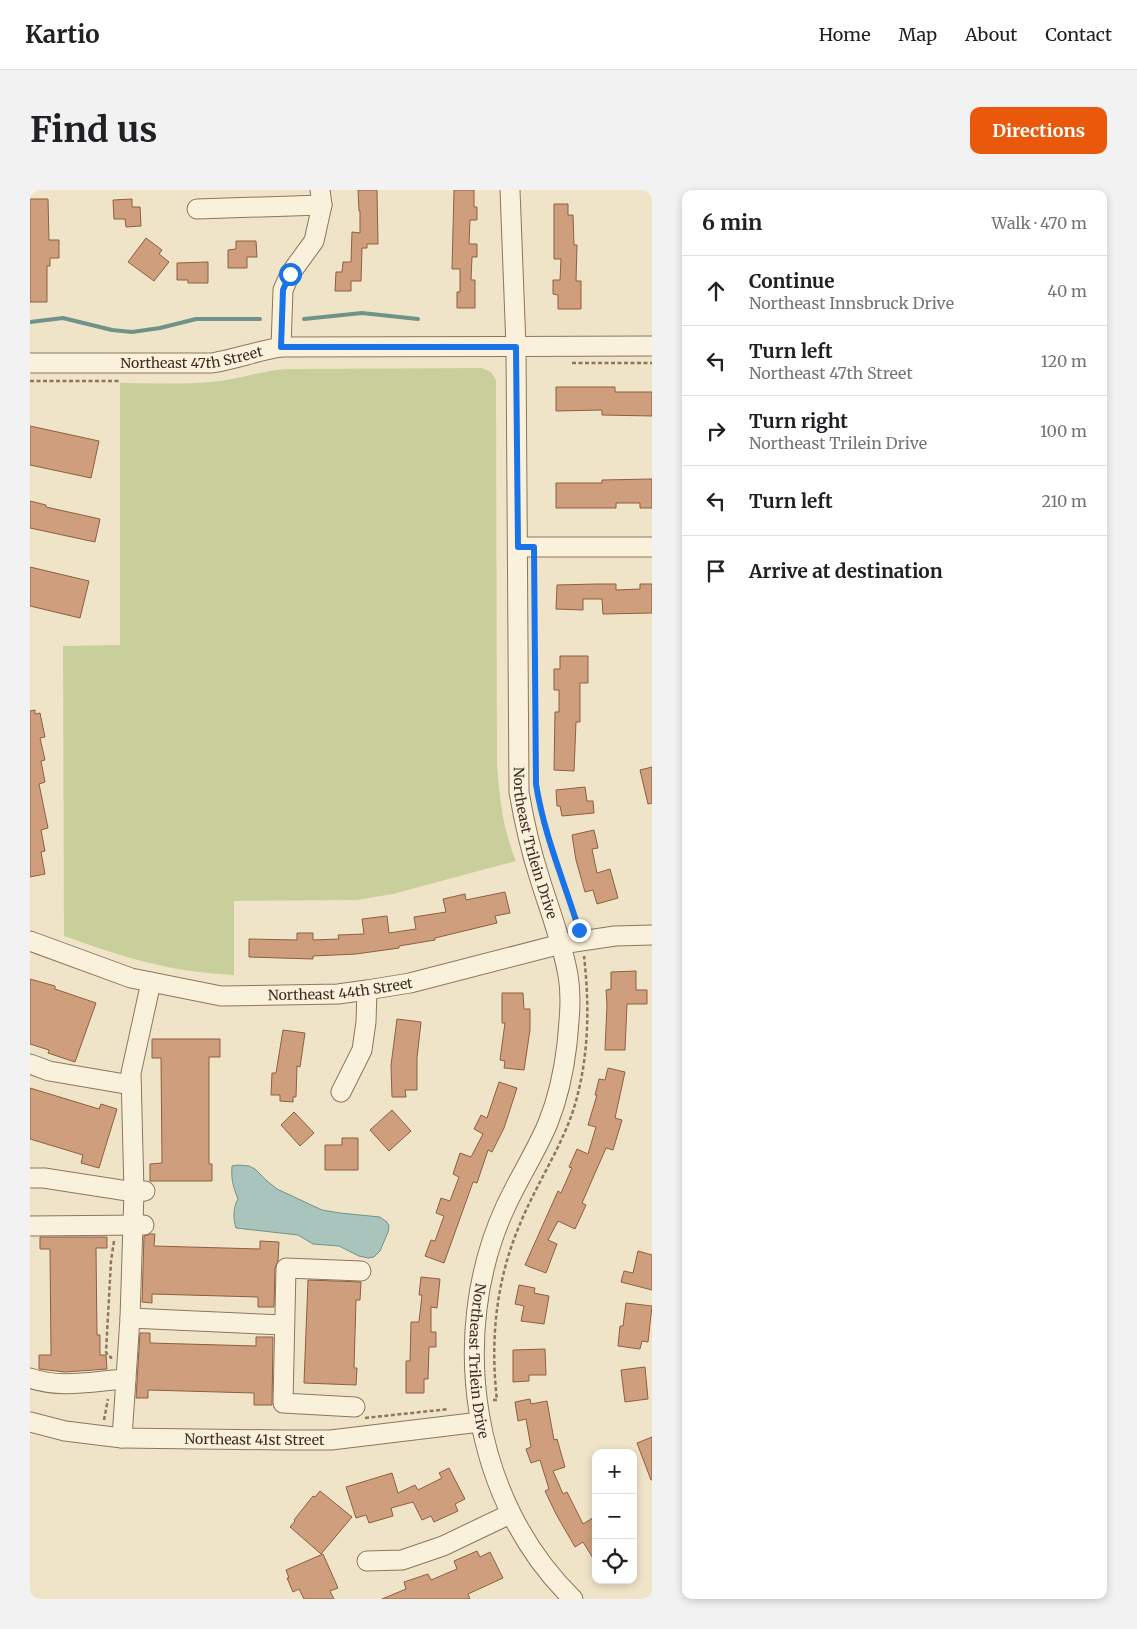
<!DOCTYPE html>
<html lang="en">
<head>
<meta charset="utf-8">
<style>
	:root { --surface:#fff; --page:#f2f2f2; --text:#202124; --muted:#757577; --line:#e0e0e0; --accent:#ea580c }
	body { margin:0; font-family:Merriweather,serif; background:var(--page); color:var(--text) }
	.controls { position:absolute; right:15px; bottom:15px; display:grid; overflow:hidden; border-radius:10px; box-shadow:0 2px 8px #0003 }
	.controls button { width:45px; height:45px; display:grid; place-items:center; padding:0; border:0; border-bottom:1px solid var(--line); background:var(--surface); color:var(--text); font:25px sans-serif }
	.stop { position:absolute; width:15px; height:15px; margin:-11px; border:4px solid #1a73e8; border-radius:50%; background:#fff }
	.stop.end { background:#1a73e8; border-color:#fff; box-shadow:0 1px 5px #0008 }
	.list { margin:0; padding:0; list-style:none }
	h2 { display:flex; justify-content:space-between; align-items:center; height:65px; margin:0; padding:0 20px; font-size:21px }
	h2 small { font-size:16px; font-weight:400; color:var(--muted) }
	.list li { display:grid; grid-template-columns:32px 1fr auto; gap:15px; align-items:center; box-sizing:border-box; height:70px; padding:0 20px; border-top:1px solid var(--line) }
	.list b { display:block; font-size:19px; white-space:nowrap }
	.list p { margin:0; font-size:16px; white-space:nowrap; color:var(--muted) }
	.list em { font-size:16px; font-style:normal; color:var(--muted) }
	.icon { flex:none; width:28px; height:28px; fill:none; stroke:currentColor; stroke-width:2; stroke-linecap:round; stroke-linejoin:round }
	.map { position:relative; flex:none; width:622px; height:1409px; overflow:hidden; border-radius:10px }
	header { display:flex; align-items:center; gap:30px; box-sizing:border-box; height:70px; padding:0 25px; background:var(--surface); border-bottom:1px solid var(--line) }
	header strong { font-size:24px }
	nav { display:flex; gap:28px; margin-inline-start:auto; font-size:18px }
	.intro { display:flex; align-items:center; justify-content:space-between; box-sizing:border-box; height:120px; padding:0 30px }
	h1 { margin:0; font-size:35px }
	.button { padding:12px 22px; border-radius:10px; background:var(--accent); color:#fff; font-size:18px; font-weight:700 }
	main { display:flex; gap:30px; padding:0 30px }
	aside { flex:1; background:var(--surface); border-radius:10px; box-shadow:0 2px 8px #0003 }
	.map>svg:first-child { display:block }
	.green { fill:#c9cf9b }
	.water { fill:#a9c4bc; stroke:#6f938a }
	.lines { fill:none; stroke-linecap:round; stroke-linejoin:round }
	.stream { stroke:#6f938a; stroke-width:4 }
	.building { fill:#cf9f7d; stroke:#8d5f41 }
	.minor-casing { stroke:#8d765c; stroke-width:21 }
	.path { stroke:#8d765c; stroke-width:2.5; stroke-dasharray:4 2.5; stroke-linecap:butt }
	.minor { stroke:#faf1dc; stroke-width:19 }
	.route { stroke:#1a73e8; stroke-width:6 }
	.labels { text-anchor:middle; stroke-width:5; stroke-linejoin:round; paint-order:stroke }
	.street-label { font-size:14px; fill:#3d2e20; stroke:#f7eed8 }
</style>
</head>
<body>
<header>
<strong>Kartio</strong>
<nav><a>Home</a><a>Map</a><a>About</a><a>Contact</a></nav>
</header>
<div class="intro"><h1>Find us</h1><a class="button">Directions</a></div>
<main>
<div class="map">
<svg width="622" height="1409" viewBox="0 0 622 1409">
	<rect width="100%" height="100%" fill="#f0e4c8"/>
	<path class="green" d="M452,178l9,4 5,8 1,383c2,33 6,67 19,98l-123,33 -36,6 -123,1v74c-15,-1 -29,-2 -43,-4 -44,-6 -85,-20 -127,-35l-1,-290 57,-1v-262c33,0 67,2 100,-2 23,-3 44,-11 68,-12z"/>
	<path class="water" d="M208,975l11,1 6,3 12,12 10,8 45,21 18,3 40,4 7,5 2,4 -1,6 -8,19 -6,6 -6,1 -9,-2 -20,-10 -26,-2 -15,-9 -62,-7c-3,-9 -3,-21 2,-29 -5,-13 -7,-19 -6,-33z"/>
	<g class="lines">
		<g class="stream">
			<path d="M274,129l58,-6 56,6"/>
			<path d="M0,132l33,-4 49,12 20,2 28,-4 36,-9h64"/>
		</g>
	</g>
	<g class="building">
		<path d="M328,0h19l1,54h-11v4h-5l-1,33h-10v10h-16l1,-19h6l1,-10h8l1,-30 8,1v-22h-1z"/>
		<path d="M424,0h20v17h3v13h-7l-1,24h8v13h-5l-1,23h4v28h-18v-16h3v-23h-8z"/>
		<path d="M0,9h18l1,41h10v18h-9v8h-3v36h-17z"/>
		<path d="M102,9v8h8l1,19 -15,1 -1,-8h-11l-1,-19z"/>
		<path d="M524,14h14v11h5l1,30h3l-1,36h5v28h-23v-14l-5,-1v-14h7l1,-21h-7z"/>
		<path d="M116,48l16,12 -3,4 10,8 -15,19 -26,-19z"/>
		<path d="M206,51h20l1,16h-10v11h-19v-18l8,-1z"/>
		<path d="M178,72v21h-20v-3h-11v-17z"/>
		<path d="M526,197h59v5h37v24l-50,-1v-5l-46,1z"/>
		<path d="M0,236l69,15 -8,37 -61,-13z"/>
		<path d="M622,289v29h-12v-5h-24v5h-60v-25h46v-3z"/>
		<path d="M0,311l16,4v2l54,12 -5,23 -65,-14z"/>
		<path d="M0,377l59,14 -9,37 -50,-12z"/>
		<path d="M566,394h20v6l24,-1v-5h12v29l-49,1 -1,-15h-19v11l-27,-1 1,-24z"/>
		<path d="M530,466h28v27h-8v39h-4l-2,49 -20,-1 1,-58h4v-22h-5v-21h6z"/>
		<path d="M5,520v4l5,-1 5,24 -5,1 5,22 -4,1 4,21 -6,2 9,44 -7,2 4,21 -4,1 4,22 -15,3v-166z"/>
		<path d="M622,577v36l-4,1 -8,-34z"/>
		<path d="M555,597l2,14h6l1,12 -32,3 -2,-10h-3l-1,-16z"/>
		<path d="M564,640l4,18 -6,1 5,24 13,-4 8,29 -21,6 -4,-14 -8,2 -9,-32 -4,-25z"/>
		<path d="M475,702l5,21 -15,3 2,7 -62,15v2l-36,6v2l-43,6 -43,2v3l-64,-2v-18l48,1v-7h16v7l26,-1 -1,-4 26,-1 -2,-15 25,-3 2,17 27,-4 -2,-12 32,-5 -3,-13 22,-5 1,6z"/>
		<path d="M606,781v19h11v14h-20l-2,46h-20l2,-45 -1,-15 5,-1v-17z"/>
		<path d="M0,789l25,7v3l41,14 -21,59 -27,-9 1,-3 -19,-6z"/>
		<path d="M472,803h21l1,16h6v21l-6,40 -20,-2 1,-7 -5,-1 5,-37h-3z"/>
		<path d="M367,829l24,3 -4,36v32h-12l1,7h-14l-1,-32z"/>
		<path d="M253,840l22,3 -5,34 -3,-1 -1,31h-3v5l-13,-1v-6h-9l1,-22h4z"/>
		<path d="M122,849h68v18h-11v107h3v17h-62v-17l12,-1 -1,-105h-9z"/>
		<path d="M578,878l17,4 -10,46 7,2 -9,30 -7,-2 -24,55 4,2 -11,24 -17,-8 -10,19 9,4 -11,29 -21,-8 33,-74 3,2 11,-25 -3,-1 8,-18 11,5 8,-27 -8,-2 9,-30h-2l4,-16 6,1z"/>
		<path d="M469,892l18,6 -13,40 -12,24 -4,-2 -11,33 -4,-1 -29,81 -19,-7 6,-16 4,1 9,-25 -8,-3 5,-15 9,3 9,-24 -6,-3 7,-21 11,4 12,-23 -9,-5 7,-14 6,3z"/>
		<path d="M0,898l69,21 2,-5 16,5 -18,59 -18,-5 2,-8 -53,-16z"/>
		<path d="M362,920l19,21 -22,20 -19,-21z"/>
		<path d="M264,922l20,21 -14,13 -19,-21z"/>
		<path d="M312,948h16v32h-33v-25h17z"/>
		<path d="M120,1044h5l-1,12 106,3v-8l19,1 -1,19 -3,7 -1,39h-16v-10l-106,-3v9l-10,-1 2,-66z"/>
		<path d="M10,1047h67v11h-11l1,87h3v20h6l1,14 -42,3 -26,-3v-14h12l-1,-106h-10z"/>
		<path d="M608,1061l14,4v35l-31,-8 3,-11 9,2z"/>
		<path d="M391,1087l19,2 -3,29 -6,-1v25h5v15h-7l-1,32h-4v14h-18v-32h4l1,-39h8l3,-27h-3z"/>
		<path d="M278,1090l53,2 -1,18h-4l-2,68h3l-1,17 -52,-2z"/>
		<path d="M489,1095l16,3 -1,5 15,3 -5,28 -23,-3 3,-15 -9,-2z"/>
		<path d="M596,1113l26,3 -4,36 -6,-1 -2,8 -22,-3 2,-20h3z"/>
		<path d="M110,1143h10v10l106,3v-9h17l-1,68h-18v-12l-106,-3v8h-12z"/>
		<path d="M515,1159l1,26h-17v6l-16,1v-32z"/>
		<path d="M615,1177l3,32 -23,3 -4,-32z"/>
		<path d="M500,1209l1,5 16,-3 7,39 3,-1 8,28 -12,4 10,23 4,-2 16,32 13,-8v47l-13,-21 -8,5 -19,-33 -11,-23 4,-2 -9,-29 -9,3 -5,-14 5,-2 -5,-28 -8,2 -3,-19z"/>
		<path d="M622,1247v43h-1l-14,-37z"/>
		<path d="M419,1278l16,31 -10,5 3,7 -24,11 -3,-6 -9,4 -9,-18 -22,6 2,8 -24,7 -3,-8 -10,3 -10,-31 46,-14 6,20 17,-8 3,5 24,-12 -3,-5z"/>
		<path d="M290,1301l32,26 -31,37 -31,-27 5,-6 -1,-1 19,-24 2,1z"/>
		<path d="M447,1361l3,6 10,-5 13,26 -35,16 2,5h-88l24,-10 -2,-7 24,-8 3,6 26,-11 -3,-8z"/>
		<path d="M293,1364l15,34 -8,3 4,8h-30l-5,-10 -6,3 -6,-14h2l-3,-8z"/>
	</g>
	<g class="lines">
		<defs>
			<g id="minor">
				<path id="s1" d="M480,0l6,157 3,445c5,29 11,56 20,84 10,33 23,65 29,99 4,23 1,46 -1,69 -3,26 -9,54 -19,79 -12,29 -30,56 -43,85 -58,127 -33,293 68,391"/>
				<path d="M167,19l125,-4"/>
				<path d="M251,157l2,-57 7,-16 24,-33 8,-36 -2,-15"/>
				<path id="s2" d="M0,173h182c24,-4 45,-12 69,-16l371,-1"/>
				<path d="M488,357h134"/>
				<path id="s3" d="M0,751l101,37 90,18 117,-2 29,-4 43,-7 151,-39 54,-8 37,-1"/>
				<path d="M0,874l19,7 82,14"/>
				<path d="M311,902l21,-42 4,-28 1,-32"/>
				<path d="M0,988h14l90,14 11,-1"/>
				<path d="M0,1036l114,-1"/>
				<path d="M100,1128l154,7"/>
				<path d="M0,1188c29,11 65,3 96,1"/>
				<path d="M325,1217l-72,-4 3,-135 75,3"/>
				<path id="s4" d="M0,1232l35,9 57,7 163,2h46l149,-18"/>
				<path d="M92,1248l8,-120 4,-126 -3,-119 20,-91"/>
				<path d="M337,1371l35,-1 41,-14 67,-32"/>
			</g>
		</defs>
		<use href="#minor" class="minor-casing"/>
		<g class="path">
			<path d="M542,173h80"/>
			<path d="M0,191h89"/>
			<path d="M506,585c1,50 26,104 42,151"/>
			<path d="M81,1169v-2l-3,-1 -2,-4 5,-91 3,-20"/>
			<path d="M463,1210h4c-7,-60 -1,-120 23,-176 15,-37 38,-71 52,-110 17,-51 18,-106 12,-158"/>
			<path d="M335,1228l84,-9"/>
			<path d="M74,1230l4,-21"/>
		</g>
		<use href="#minor" class="minor"/>
	</g>
	<g class="lines">
		<path class="route" d="M260,84l-7,16 -2,57h235l2,200h16l2,237c8,51 28,97 43,146"/>
	</g>
	<g class="labels">
		<g class="street-label">
			<text dy="5" stroke="none"><textPath href="#s2" startOffset="162">Northeast 47th Street</textPath></text>
			<text dy="5" stroke="none"><textPath href="#s1" startOffset="655">Northeast Trilein Drive</textPath></text>
			<text dy="5" stroke="none"><textPath href="#s3" startOffset="319">Northeast 44th Street</textPath></text>
			<text dy="5" stroke="none"><textPath href="#s1" startOffset="1195">Northeast Trilein Drive</textPath></text>
			<text dy="5" stroke="none"><textPath href="#s4" startOffset="226">Northeast 41st Street</textPath></text>
		</g>
	</g>
</svg>
<div class="controls">
<button>+</button>
<button>−</button>
<button><svg class="icon" aria-label="locate" viewBox="0 0 24 24"><circle cx="12" cy="12" r="6"/><path d="M12 2v4M12 18v4M2 12h4M18 12h4"/></svg></button>
</div>
<div class="stop" style="left:260px;top:84px"></div>
<div class="stop end" style="left:549px;top:740px"></div>
</div>
<aside>
<h2>6 min<small>Walk · 470 m</small></h2>
<ul class="list">
<li><svg class="icon" aria-label="ahead" viewBox="0 0 24 24"><path d="M12 20V5M6 11l6-6 6 6"/></svg><div><b>Continue</b><p>Northeast Innsbruck Drive</p></div><em>40 m</em></li>
<li><svg class="icon" aria-label="left" viewBox="0 0 24 24"><path d="M17 20v-9H6M10 6l-5 5 5 5"/></svg><div><b>Turn left</b><p>Northeast 47th Street</p></div><em>120 m</em></li>
<li><svg class="icon" aria-label="right" viewBox="0 0 24 24"><path d="M7 20v-9h11M14 6l5 5-5 5"/></svg><div><b>Turn right</b><p>Northeast Trilein Drive</p></div><em>100 m</em></li>
<li><svg class="icon" aria-label="left" viewBox="0 0 24 24"><path d="M17 20v-9H6M10 6l-5 5 5 5"/></svg><div><b>Turn left</b></div><em>210 m</em></li>
<li><svg class="icon" aria-label="arrive" viewBox="0 0 24 24"><path d="M6 21V4h12l-3 4 3 4H6"/></svg><div><b>Arrive at destination</b></div></li>
</ul>
</aside>
</main>
</body>
</html>
